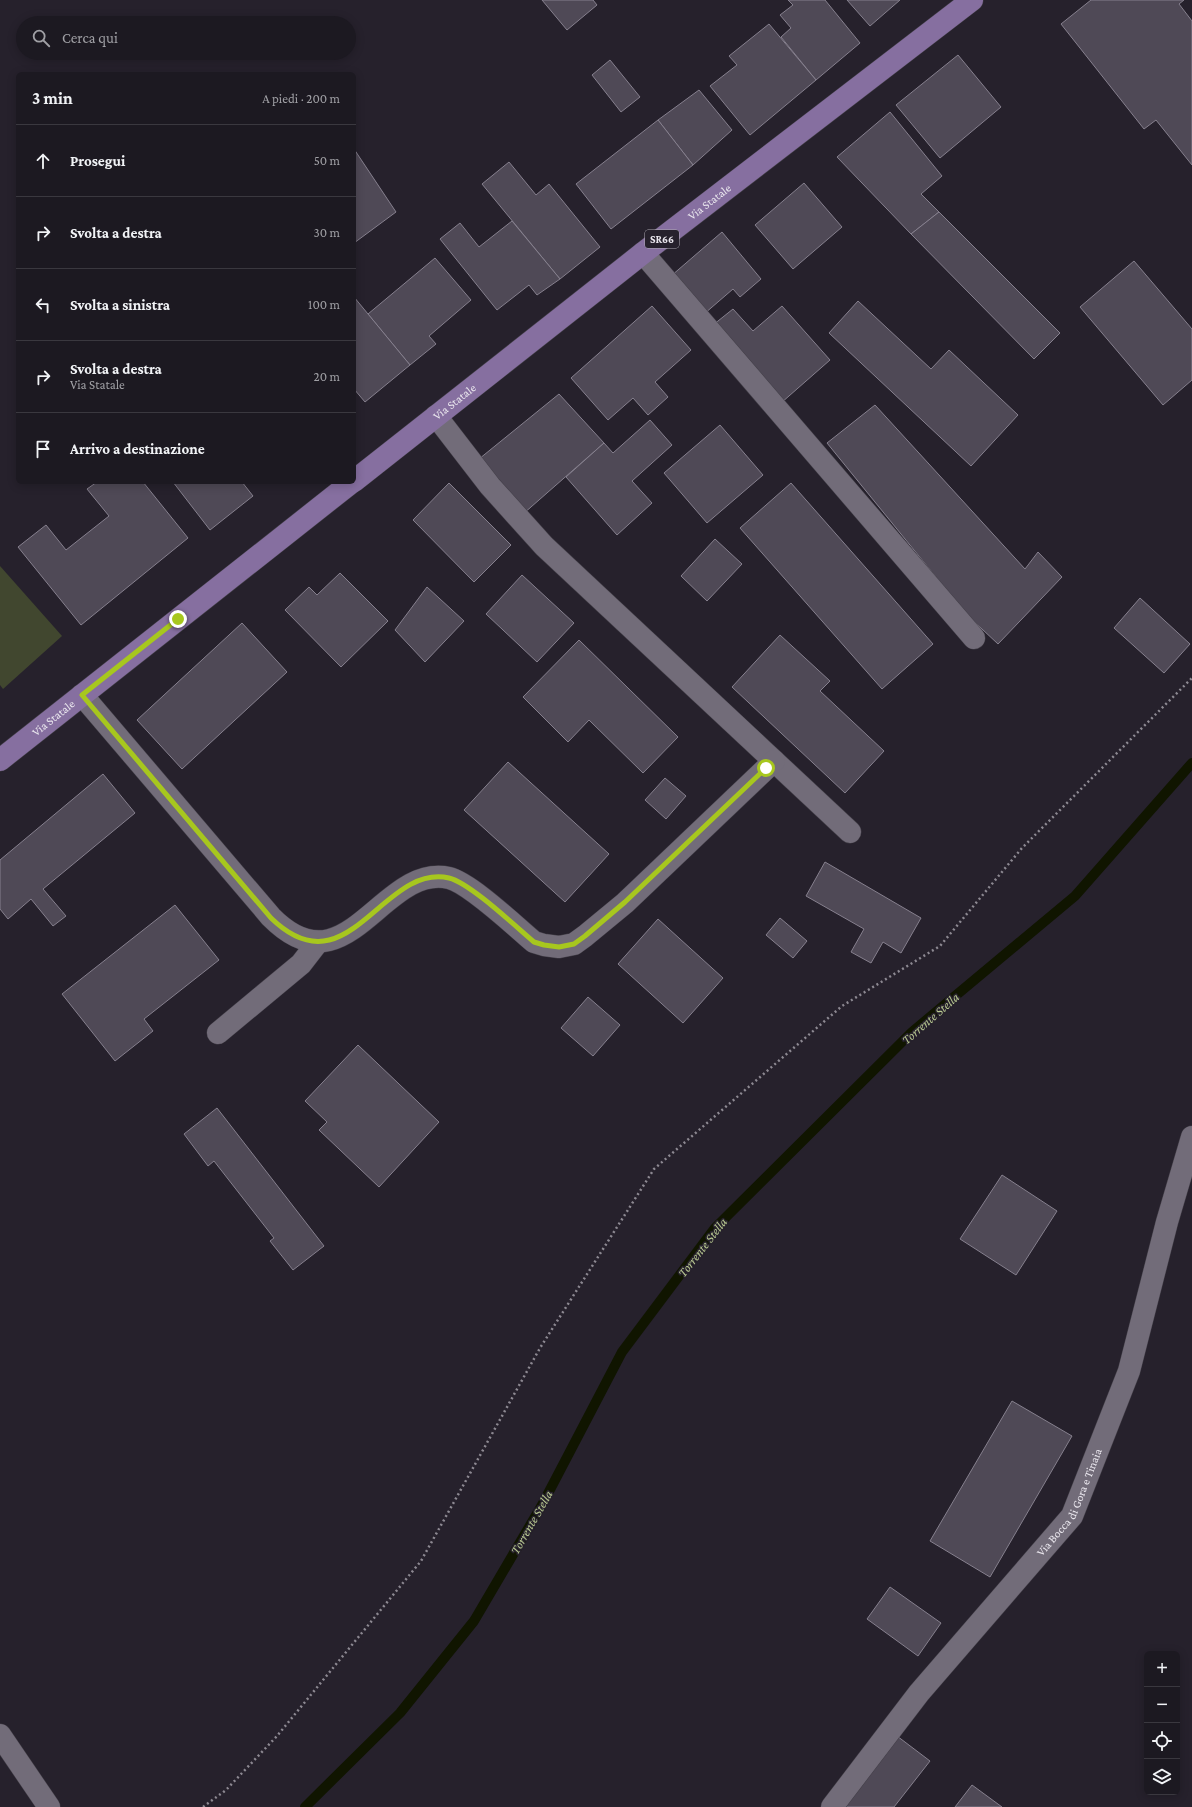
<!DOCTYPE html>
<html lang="it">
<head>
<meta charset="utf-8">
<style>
	:root { --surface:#1c1921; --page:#29262e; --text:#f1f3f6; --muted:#a0a0a5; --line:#3a383f }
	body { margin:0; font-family:"Crimson Pro",serif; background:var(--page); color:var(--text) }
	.controls { position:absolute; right:12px; bottom:12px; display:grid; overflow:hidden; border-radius:6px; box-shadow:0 2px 10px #0003 }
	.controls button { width:36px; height:36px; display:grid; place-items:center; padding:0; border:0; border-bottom:1px solid var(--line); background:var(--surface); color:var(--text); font:20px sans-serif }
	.stop { position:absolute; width:12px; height:12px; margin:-9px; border:3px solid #a7c71e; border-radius:50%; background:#fff }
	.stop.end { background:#a7c71e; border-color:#fff; box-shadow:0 1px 4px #0008 }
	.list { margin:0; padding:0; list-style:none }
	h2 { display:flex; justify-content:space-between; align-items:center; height:52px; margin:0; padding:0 16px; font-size:17px }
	h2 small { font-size:13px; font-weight:400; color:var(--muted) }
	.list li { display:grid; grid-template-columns:26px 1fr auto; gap:12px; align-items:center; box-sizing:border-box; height:72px; padding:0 16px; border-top:1px solid var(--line) }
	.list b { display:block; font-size:15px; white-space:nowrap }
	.list p { margin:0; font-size:13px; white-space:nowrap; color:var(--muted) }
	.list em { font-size:13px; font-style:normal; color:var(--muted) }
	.icon { flex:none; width:22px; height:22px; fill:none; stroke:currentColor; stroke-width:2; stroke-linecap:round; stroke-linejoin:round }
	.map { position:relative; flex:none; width:1192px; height:1807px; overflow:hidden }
	.search { position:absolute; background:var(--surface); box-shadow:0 2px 10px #0003; left:16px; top:16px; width:340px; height:44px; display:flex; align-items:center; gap:10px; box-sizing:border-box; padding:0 14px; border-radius:22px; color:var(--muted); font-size:15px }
	.panel { position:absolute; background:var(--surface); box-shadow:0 2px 10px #0003; left:16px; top:72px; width:340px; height:412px; border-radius:6px }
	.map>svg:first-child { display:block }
	.green { fill:#41472f }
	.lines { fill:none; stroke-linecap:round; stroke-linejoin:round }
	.stream { stroke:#101500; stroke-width:10 }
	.building { fill:#4f4956; stroke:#86808e }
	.minor-casing { stroke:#433f48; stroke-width:23 }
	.major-casing { stroke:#433f48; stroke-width:23 }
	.path { stroke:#8d8992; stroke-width:2.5; stroke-dasharray:2 3; stroke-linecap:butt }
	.minor { stroke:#726c79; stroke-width:22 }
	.major { stroke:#866fa0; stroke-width:22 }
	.route { stroke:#a7c71e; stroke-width:5 }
	.labels { text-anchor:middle; stroke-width:3; stroke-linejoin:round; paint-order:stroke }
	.shield { fill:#26212c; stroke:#aeabb3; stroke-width:1 }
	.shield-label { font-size:11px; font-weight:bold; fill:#e9e6ed }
	.street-label { font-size:12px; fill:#e9e6ed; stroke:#26212c }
	.water-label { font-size:13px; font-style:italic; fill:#b9c991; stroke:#26212c }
</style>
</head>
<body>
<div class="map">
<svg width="1192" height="1807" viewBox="0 0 1192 1807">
	<rect width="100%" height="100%" fill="#26212c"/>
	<path class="green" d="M0,566l62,70 -59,53 -3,-4z"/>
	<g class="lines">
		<path class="stream" d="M305,1807l95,-94 74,-92 68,-116 80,-153 93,-124 197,-196 163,-136 117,-133"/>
	</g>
	<g class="building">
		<path d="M542,0h51l4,5 -30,25z"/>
		<path d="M788,0h37l35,43 -44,37 -35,-43 10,-9 -11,-13 13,-10z"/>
		<path d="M847,0h53l-30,26z"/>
		<path d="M1091,0h93l-5,4 13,17v144l-36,-45 -12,9 -83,-105z"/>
		<path d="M769,24l47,56 -66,55 -40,-49 27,-21 -8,-9z"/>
		<path d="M958,55l43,52 -61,51 -44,-53z"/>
		<path d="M610,60l30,37 -19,15 -29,-37z"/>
		<path d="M699,90l33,40 -39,35 -35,-45z"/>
		<path d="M890,112l52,64 -21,18 18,18 -28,22 -74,-77z"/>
		<path d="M658,120l35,45 -82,64 -35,-45z"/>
		<path d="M354,149l42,63 -42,31z"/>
		<path d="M509,162l27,33 13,-11 51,63 -40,32 -78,-95z"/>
		<path d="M804,183l38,44 -49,42 -38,-44z"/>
		<path d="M939,212l121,121 -26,26 -123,-125z"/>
		<path d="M512,221l48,58 -23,16 -8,-10 -32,25 -57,-71 20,-16 19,24z"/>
		<path d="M722,232l39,47 -21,18 -7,-8 -29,25 -33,-38z"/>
		<path d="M435,258l36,42 -42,36 7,8 -26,21 -42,-51z"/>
		<path d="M1134,261l58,68v51l-29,25 -83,-98z"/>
		<path d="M354,297l56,68 -45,37 -11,-13z"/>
		<path d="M858,301l73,68 18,-19 69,65 -47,51 -142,-133z"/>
		<path d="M652,306l39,44 -36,32 13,15 -20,18 -15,-17 -25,22 -37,-42z"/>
		<path d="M782,306l48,54 -49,43 -68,-78 20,-16 20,22z"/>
		<path d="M559,394l45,49 -81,71 -44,-55z"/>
		<path d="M875,405l150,164 13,-17 24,25 -64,67 -32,-30 -139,-171z"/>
		<path d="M650,420l22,25 -40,36 20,22 -35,32 -51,-58 38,-34 9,10z"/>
		<path d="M720,425l43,50 -56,48 -43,-50z"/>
		<path d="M97,482h46l45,56 -107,87 -63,-78 28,-22 20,25 43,-34 -22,-27z"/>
		<path d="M173,482h69l11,14 -43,34z"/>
		<path d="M449,483l62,62 -37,37 -61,-62z"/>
		<path d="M791,483l142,161 -51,45 -142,-161z"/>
		<path d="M715,539l27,25 -35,37 -26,-25z"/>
		<path d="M340,573l48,48 -47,46 -56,-57 24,-23 8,8z"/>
		<path d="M522,575l52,48 -37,39 -51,-48z"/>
		<path d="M427,587l37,34 -39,41 -30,-32z"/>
		<path d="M1140,598l50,46 -26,29 -50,-45z"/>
		<path d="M242,623l45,49 -105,97 -45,-49z"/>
		<path d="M780,635l50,46 -10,10 64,60 -39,42 -113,-106z"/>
		<path d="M579,640l99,97 -35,36 -54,-53 -21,22 -45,-45z"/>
		<path d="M508,762l101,92 -44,48 -101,-92z"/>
		<path d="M103,774l32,39 -92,76 23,27 -13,10 -22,-27 -23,20 -8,-10v-49z"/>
		<path d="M665,778l21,18 -20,23 -21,-19z"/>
		<path d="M825,862l96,56 -20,35 -18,-11 -12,21 -20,-11 13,-23 -58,-33z"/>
		<path d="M175,905l44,55 -75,59 9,12 -38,30 -53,-67z"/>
		<path d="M780,918l27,23 -14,17 -27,-23z"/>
		<path d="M658,919l65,59 -40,45 -65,-59z"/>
		<path d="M588,997l32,28 -27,31 -32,-28z"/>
		<path d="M358,1045l81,77 -60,65 -60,-57 8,-8 -22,-21z"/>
		<path d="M217,1108l107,138 -31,24 -23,-29 4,-3 -60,-77 -6,5 -24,-32z"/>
		<path d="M1002,1175l55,36 -41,64 -56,-36z"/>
		<path d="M1012,1401l60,35 -82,141 -60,-36z"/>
		<path d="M890,1587l51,36 -23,33 -51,-37z"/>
		<path d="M897,1736l33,25 -36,46h-51z"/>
		<path d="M972,1785l30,22h-47z"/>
	</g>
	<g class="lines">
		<defs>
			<g id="minor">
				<path d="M643,253l331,385"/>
				<path d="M436,416l54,70 54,60 306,286"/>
				<path d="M82,695l189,222c76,77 111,-54 178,-39 21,5 66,48 85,64l10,3 15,2 15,-3 11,-8 40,-33 149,-142"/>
				<path d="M218,1033l83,-69 17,-22"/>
				<path d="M0,1735l49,72"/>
				<path id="s1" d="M832,1807l87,-114 153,-177 57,-145 38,-149 25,-85"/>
			</g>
			<g id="major">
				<path id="s2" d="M354,481l289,-228 329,-253"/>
				<path id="s3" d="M0,760l352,-278"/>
			</g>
		</defs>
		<use href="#minor" class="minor-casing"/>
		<use href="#major" class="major-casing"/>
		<path class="path" d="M203,1807l23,-17 51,-54 144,-175 119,-213 114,-179 188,-163 98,-60 82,-98 170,-170"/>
		<use href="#minor" class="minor"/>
		<use href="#major" class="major"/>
	</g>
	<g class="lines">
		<path class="route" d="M178,619l-96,76 189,223c77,75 111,-55 178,-40 21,5 66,48 85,64l10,3 15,2 15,-3 11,-8 40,-34 141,-134"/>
	</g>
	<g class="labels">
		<rect class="shield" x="645" y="230" width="34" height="18" rx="3"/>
		<g class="shield-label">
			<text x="662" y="243">SR66</text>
		</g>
		<g class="street-label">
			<text dy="4" stroke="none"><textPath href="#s2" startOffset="452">Via Statale</textPath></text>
			<text dy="4" stroke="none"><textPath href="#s2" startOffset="128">Via Statale</textPath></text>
			<text dy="4" stroke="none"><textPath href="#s3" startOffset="68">Via Statale</textPath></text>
			<text dy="4" stroke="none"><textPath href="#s1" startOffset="388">Via Bocca di Gora e Tinaia</textPath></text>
		</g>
		<g class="water-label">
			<text transform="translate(930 1018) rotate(-41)" y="5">Torrente Stella</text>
			<text transform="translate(702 1247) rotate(-52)" y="5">Torrente Stella</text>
			<text transform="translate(531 1522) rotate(-60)" y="5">Torrente Stella</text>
		</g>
	</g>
</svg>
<div class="controls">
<button>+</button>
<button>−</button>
<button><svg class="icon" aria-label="locate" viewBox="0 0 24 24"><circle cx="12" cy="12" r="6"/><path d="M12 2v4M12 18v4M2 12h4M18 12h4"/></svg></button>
<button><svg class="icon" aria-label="layers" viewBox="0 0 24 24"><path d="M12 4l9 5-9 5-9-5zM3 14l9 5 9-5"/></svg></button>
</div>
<div class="stop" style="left:766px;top:768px"></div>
<div class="stop end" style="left:178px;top:619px"></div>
<div class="search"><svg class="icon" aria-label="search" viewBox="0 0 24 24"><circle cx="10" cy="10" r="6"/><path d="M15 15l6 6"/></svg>Cerca qui</div>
<section class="panel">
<h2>3 min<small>A piedi · 200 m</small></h2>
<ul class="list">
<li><svg class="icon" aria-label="ahead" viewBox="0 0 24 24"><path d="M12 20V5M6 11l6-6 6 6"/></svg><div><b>Prosegui</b></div><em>50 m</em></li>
<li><svg class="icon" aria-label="right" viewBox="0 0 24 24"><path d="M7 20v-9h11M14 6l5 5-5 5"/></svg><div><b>Svolta a destra</b></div><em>30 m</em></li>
<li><svg class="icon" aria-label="left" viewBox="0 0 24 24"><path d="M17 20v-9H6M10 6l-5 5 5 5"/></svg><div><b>Svolta a sinistra</b></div><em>100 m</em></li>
<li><svg class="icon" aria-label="right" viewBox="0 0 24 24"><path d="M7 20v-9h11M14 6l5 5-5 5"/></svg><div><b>Svolta a destra</b><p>Via Statale</p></div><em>20 m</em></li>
<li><svg class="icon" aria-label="arrive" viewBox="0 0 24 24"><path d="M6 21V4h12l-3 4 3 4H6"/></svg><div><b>Arrivo a destinazione</b></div></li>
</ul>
</section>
</div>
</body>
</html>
